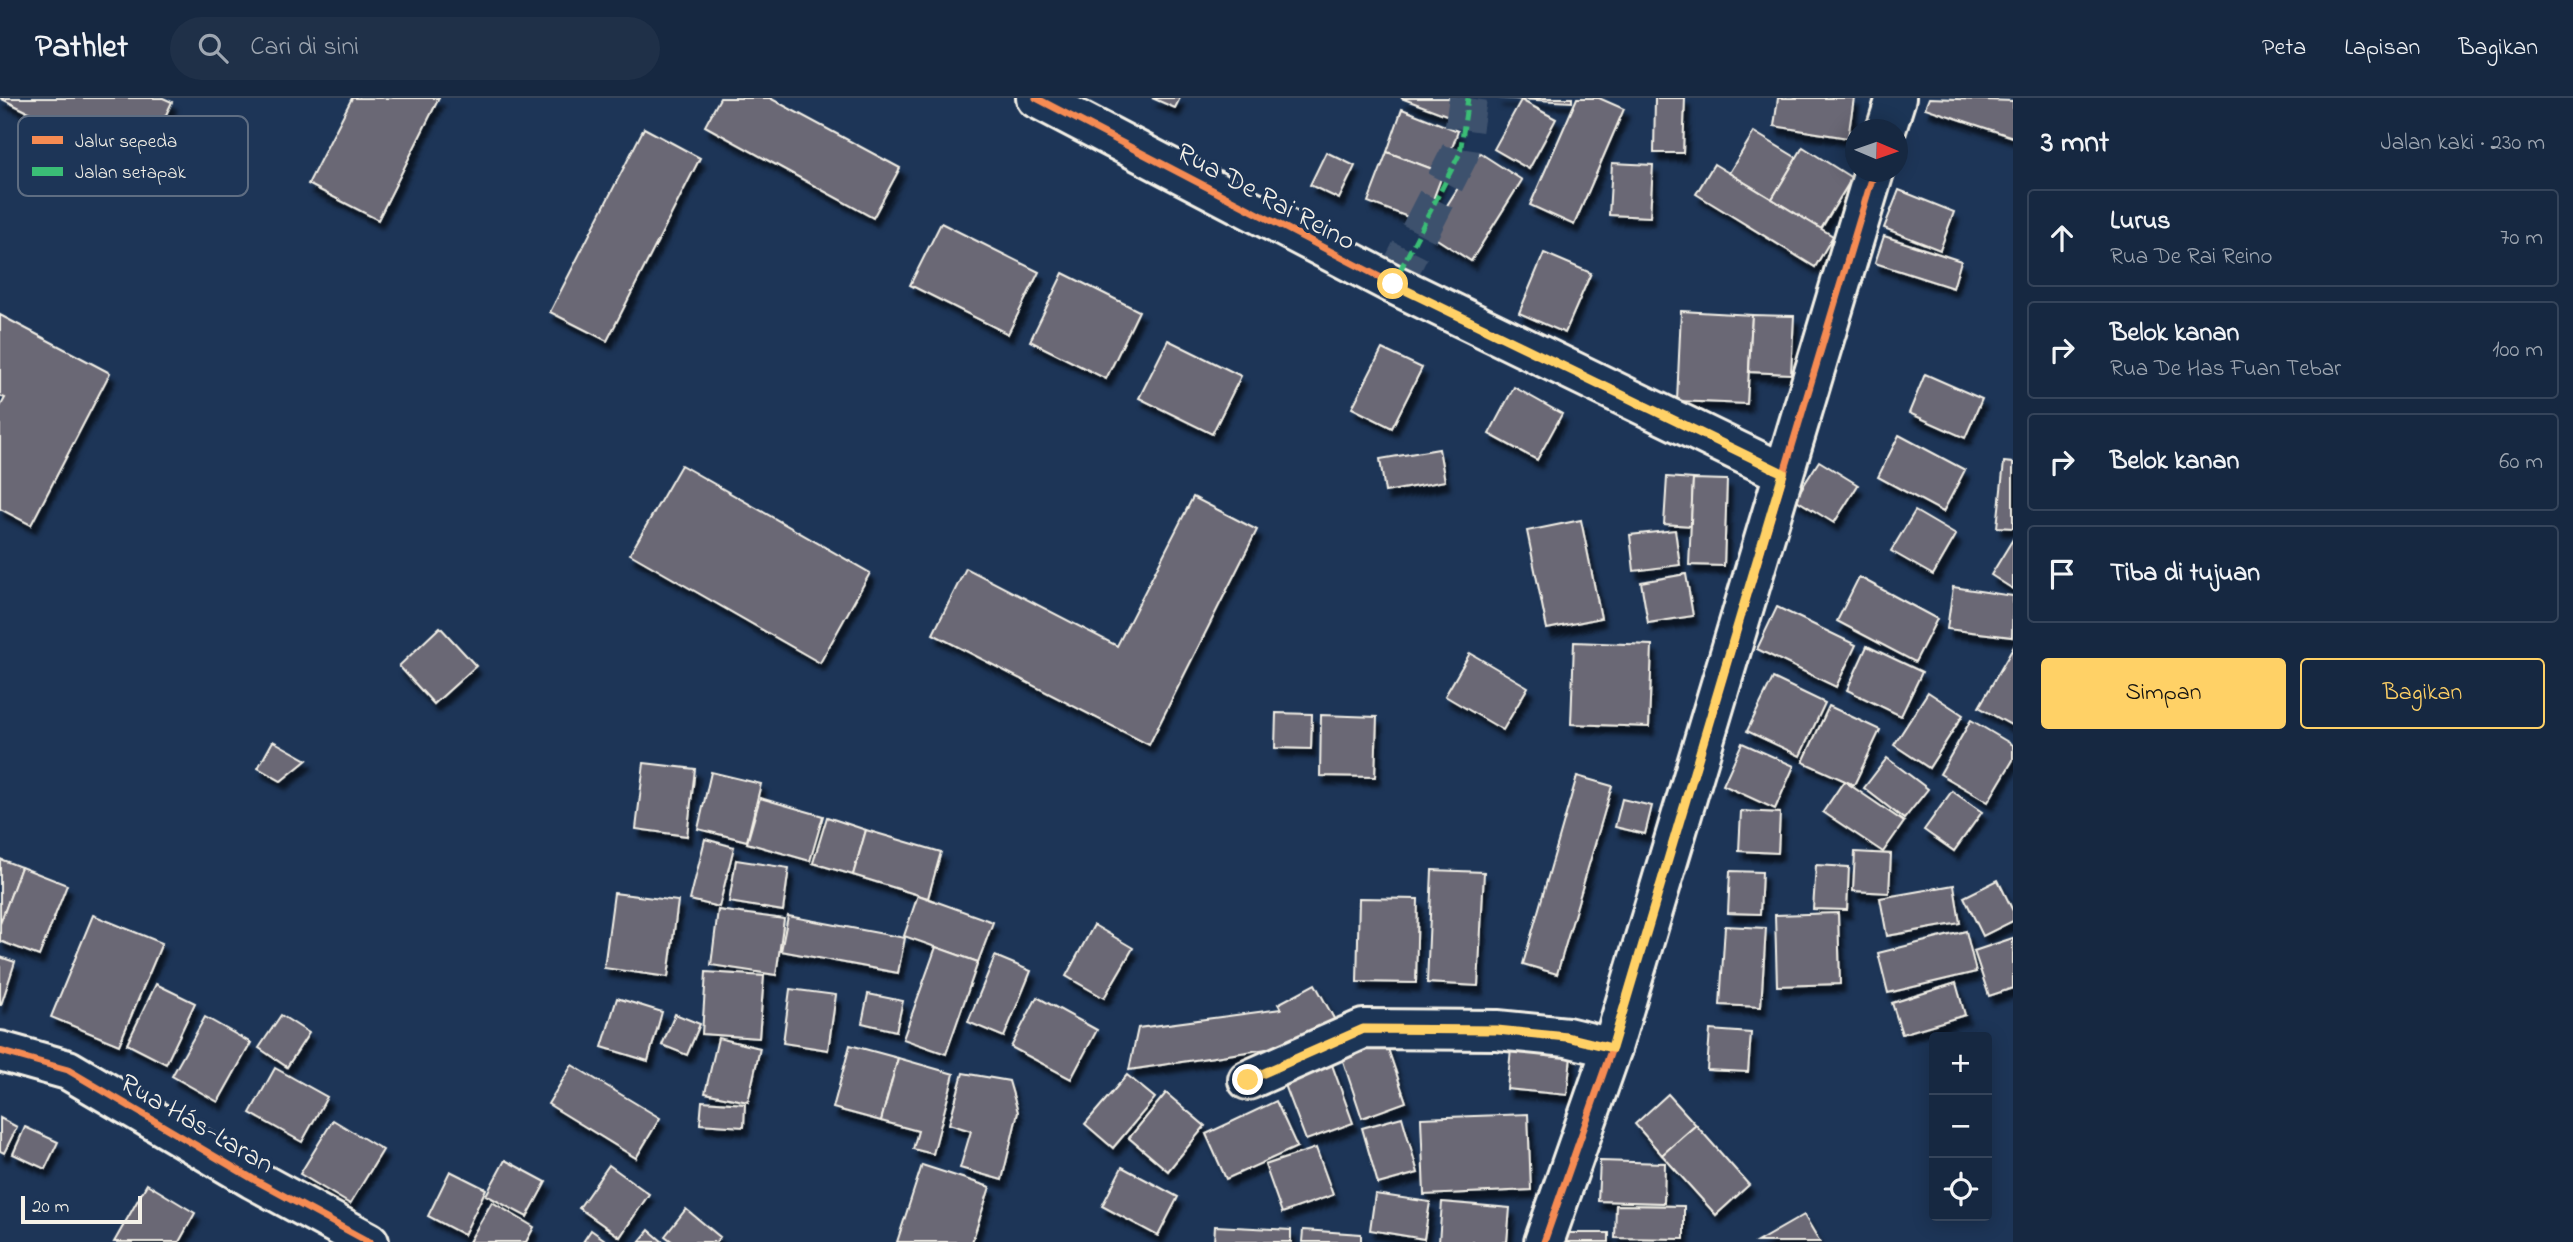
<!DOCTYPE html>
<html lang="id">
<head>
<meta charset="utf-8">
<style>
	:root { --surface:#162841; --page:#1f3048; --text:#f1f3f6; --muted:#9ea6b1; --line:#35445a; --accent:#ffd166 }
	body { margin:0; font-family:"Indie Flower",sans-serif; background:var(--page); color:var(--text) }
	.controls { position:absolute; right:21px; bottom:21px; display:grid; overflow:hidden; border-radius:7px; box-shadow:0 4px 18px #0003 }
	.controls button { width:63px; height:63px; display:grid; place-items:center; padding:0; border:0; border-bottom:2px solid var(--line); background:var(--surface); color:var(--text); font:35px sans-serif }
	.compass { position:absolute; left:1845px; top:21px; width:63px; height:63px; border-radius:50%; background:var(--surface); box-shadow:0 4px 18px #0003; rotate:92deg }
	.scale { position:absolute; left:21px; bottom:18px; width:121px; box-sizing:border-box; padding-left:7px; border:4px solid #f4f1e8; border-top:0; font-size:19px; line-height:24px; white-space:nowrap; color:#f4f1e8; -webkit-text-stroke:5px #1d3557; paint-order:stroke }
	.stop { position:absolute; width:21px; height:21px; margin:-16px; border:5px solid #ffd166; border-radius:50%; background:#fff }
	.stop.end { background:#ffd166; border-color:#fff; box-shadow:0 2px 7px #0008 }
	.list { margin:0; padding:0; list-style:none }
	h2 { display:flex; justify-content:space-between; align-items:center; height:91px; margin:0; padding:0 28px; font-size:30px }
	h2 small { font-size:23px; font-weight:400; color:var(--muted) }
	.list li { display:grid; grid-template-columns:46px 1fr auto; gap:21px; align-items:center; box-sizing:border-box; height:98px; margin:0 14px 14px; padding:0 14px; border:2px solid var(--line); border-radius:7px }
	.list b { display:block; font-size:26px; white-space:nowrap }
	.list p { margin:0; font-size:23px; white-space:nowrap; color:var(--muted) }
	.list em { font-size:23px; font-style:normal; color:var(--muted) }
	.actions { display:flex; gap:14px; padding:21px 28px }
	.actions a { flex:1; padding:16px 0; border:2px solid var(--accent); border-radius:7px; text-align:center; font-size:24px; color:var(--accent) }
	.actions .main { background:var(--accent); color:#111 }
	.icon { flex:none; width:38px; height:38px; fill:none; stroke:currentColor; stroke-width:2; stroke-linecap:round; stroke-linejoin:round }
	.map { position:relative; flex:none; width:2013px; height:1144px; overflow:hidden }
	header { display:flex; align-items:center; gap:42px; box-sizing:border-box; height:98px; padding:0 35px; background:var(--surface); border-bottom:2px solid var(--line) }
	header strong { font-size:33px }
	nav { display:flex; gap:38px; margin-inline-start:auto; font-size:24px }
	.search { width:490px; height:63px; background:var(--page); display:flex; align-items:center; gap:18px; box-sizing:border-box; padding:0 24px; border-radius:38px; color:var(--muted); font-size:26px }
	main { display:flex }
	aside { flex:1; background:var(--surface) }
	.map>svg:first-child { display:block }
	.building { fill:#6a6775; stroke:#f4f1e8; stroke-width:2; filter:url(#shadow) }
	.lines { fill:none; stroke-linecap:round; stroke-linejoin:round }
	.minor-tunnel { stroke:#3d516d; stroke-width:38; stroke-dasharray:38 19; stroke-linecap:butt }
	.minor-casing { stroke:#f4f1e8; stroke-width:44 }
	.minor { stroke:#1d3557; stroke-width:38 }
	.quiet { stroke:#3abd76; stroke-width:5; stroke-dasharray:10 5; stroke-linecap:butt }
	.cycleway-casing { stroke:#1d3557; stroke-width:11 }
	.cycleway { stroke:#f68b52; stroke-width:7 }
	.route { stroke:#ffd166; stroke-width:9 }
	.labels { text-anchor:middle; stroke-width:7; stroke-linejoin:round; paint-order:stroke }
	.street-label { font-size:28px; fill:#f4f1e8; stroke:#1d3557 }
	.key { fill:#1d3557; stroke:#5e6d82; stroke-width:2 }
	.key-label { font-size:19px; fill:#f4f1e8 }
</style>
</head>
<body>
<header>
<strong>Pathlet</strong>
<div class="search"><svg class="icon" aria-label="search" viewBox="0 0 24 24"><circle cx="10" cy="10" r="6"/><path d="M15 15l6 6"/></svg>Cari di sini</div>
<nav><a>Peta</a><a>Lapisan</a><a>Bagikan</a></nav>
</header>
<main>
<div class="map">
<svg width="2013" height="1144" viewBox="0 0 2013 1144">
	<defs>
		<filter id="shadow"><feDropShadow dx="4.5" dy="8" stdDeviation="2" flood-color="#0009"/></filter>
	</defs>
	<rect width="100%" height="100%" fill="#1d3557"/>
	<filter id="ink" filterUnits="userSpaceOnUse"><feTurbulence type="fractalNoise" baseFrequency=".0143" numOctaves="2"/><feDisplacementMap in="SourceGraphic" scale="14" xChannelSelector="R" yChannelSelector="G"/><feConvolveMatrix kernelMatrix="1 2 1 2 8 2 1 2 1" color-interpolation-filters="sRGB"/></filter>
	<g filter="url(#ink)">
		<g class="building">
			<path d="M0,0h163l9,4 -31,66z"/>
			<path d="M352,0h87l-61,122 -70,-36z"/>
			<path d="M720,0h50l130,70 -27,50 -168,-92z"/>
			<path d="M1152,0h28l-5,10z"/>
			<path d="M1401,0h56l-8,18z"/>
			<path d="M1497,0h75v4z"/>
			<path d="M1577,0h22l25,11 -50,116 -44,-20z"/>
			<path d="M1655,0h30l-2,55h-29z"/>
			<path d="M1778,0h76l-6,40 -74,-12z"/>
			<path d="M1929,0l84,3v36l-88,-29z"/>
			<path d="M1521,2l35,19 -27,50 -35,-20z"/>
			<path d="M1402,11l56,22 -15,42 -56,-21z"/>
			<path d="M644,30l56,30 -93,183 -57,-29z"/>
			<path d="M1754,34l43,26 -25,41 -43,-26z"/>
			<path d="M1803,49l49,31 -31,51 -49,-30z"/>
			<path d="M1326,54l29,14 -16,33 -29,-14z"/>
			<path d="M1387,54l56,21 -19,50 -56,-21z"/>
			<path d="M1480,55l42,27 -51,81 -42,-27z"/>
			<path d="M1612,65l41,2 -3,52 -41,-2z"/>
			<path d="M1714,66l119,72 -18,31 -119,-73z"/>
			<path d="M1899,92l55,22 -14,38 -56,-22z"/>
			<path d="M941,125l98,49 -31,62 -98,-49z"/>
			<path d="M1884,138l77,25 -8,27 -78,-25z"/>
			<path d="M1544,155l47,20 -26,60 -46,-20z"/>
			<path d="M1063,175l76,38 -33,68 -76,-38z"/>
			<path d="M1681,213l71,4 -5,89 -70,-3z"/>
			<path d="M0,217l110,58 -79,152 -31,-16v-102l5,-9 -5,-2z"/>
			<path d="M1752,217l42,1 -3,58 -42,-2z"/>
			<path d="M1168,242l73,36 -29,58 -73,-36z"/>
			<path d="M1382,251l40,19 -30,60 -40,-20z"/>
			<path d="M1925,276l57,25 -17,39 -56,-25z"/>
			<path d="M1514,289l48,27 -25,46 -48,-26z"/>
			<path d="M1899,337l66,35 -22,42 -65,-35z"/>
			<path d="M1439,351l6,32 -60,11 -5,-33z"/>
			<path d="M1819,363l39,24 -24,38 -39,-24z"/>
			<path d="M2004,364l9,1v65l-16,-1z"/>
			<path d="M681,367l189,108 -50,90 -190,-109z"/>
			<path d="M1667,379l26,2 -2,47 -27,-2z"/>
			<path d="M1693,381l34,1 -3,86 -35,-1z"/>
			<path d="M1193,399l64,33 -108,215 -216,-111 33,-66 151,78z"/>
			<path d="M1915,413l41,24 -23,40 -42,-24z"/>
			<path d="M1581,422l20,98 -54,11 -20,-98z"/>
			<path d="M1675,432l5,35 -46,6 -4,-36z"/>
			<path d="M2013,441v50l-22,-14z"/>
			<path d="M1686,476l7,42 -45,7 -7,-41z"/>
			<path d="M1859,479l78,42 -22,43 -78,-41z"/>
			<path d="M1953,489l60,9 -1,41 -65,-8z"/>
			<path d="M1777,509l79,38 -20,42 -79,-38z"/>
			<path d="M440,529l36,39 -42,38 -35,-38z"/>
			<path d="M1574,544l78,3 -3,82 -78,-3z"/>
			<path d="M1867,548l55,26 -21,44 -54,-26z"/>
			<path d="M2013,550v78l-34,-19z"/>
			<path d="M1470,555l58,34 -25,43 -58,-34z"/>
			<path d="M1773,580l52,25 -25,53 -53,-25z"/>
			<path d="M1928,594l35,23 -34,53 -35,-23z"/>
			<path d="M1829,608l51,24 -26,55 -51,-23z"/>
			<path d="M1276,615l36,1 -1,35 -36,-1z"/>
			<path d="M1321,617l56,2 -2,60 -55,-1z"/>
			<path d="M1971,622l42,25v15l-25,42 -48,-28z"/>
			<path d="M273,643l34,19 -26,21 -23,-13z"/>
			<path d="M1742,645l52,23 -19,43 -52,-24z"/>
			<path d="M1887,660l41,31 -24,30 -40,-31z"/>
			<path d="M644,665l51,6 -8,67 -51,-7z"/>
			<path d="M711,674l50,12 -14,57 -49,-12z"/>
			<path d="M1577,678l35,10 -55,188 -34,-10z"/>
			<path d="M1844,683l60,41 -21,30 -60,-40z"/>
			<path d="M1952,693l30,21 -28,39 -30,-21z"/>
			<path d="M760,700l63,18 -13,45 -63,-18z"/>
			<path d="M1622,701l30,7 -7,28 -30,-7z"/>
			<path d="M1741,713l39,2 -2,40 -39,-2z"/>
			<path d="M827,719l39,13 -13,45 -40,-12z"/>
			<path d="M866,732l75,22 -13,46 -75,-23z"/>
			<path d="M705,741l29,8 -15,60 -29,-7z"/>
			<path d="M1855,754l36,2 -2,39 -36,-2z"/>
			<path d="M0,761l21,8 -21,57z"/>
			<path d="M736,762l53,8 -6,43 -54,-9z"/>
			<path d="M1816,767l33,2 -2,43 -34,-1z"/>
			<path d="M21,769l46,18 -28,71 -39,-15v-17z"/>
			<path d="M1432,772l52,2 -6,114 -51,-3z"/>
			<path d="M1730,773l32,1 -2,42 -32,-1z"/>
			<path d="M1998,782l15,31v10l-30,15 -19,-39z"/>
			<path d="M1954,787l6,38 -73,13 -7,-38z"/>
			<path d="M614,795l64,8 -10,76 -64,-9z"/>
			<path d="M918,797l75,27 -15,40 -74,-26z"/>
			<path d="M1359,800l59,1 -2,84 -59,-1z"/>
			<path d="M718,812l66,9 -8,56 -65,-10z"/>
			<path d="M1838,815l2,71 -63,2 -2,-71z"/>
			<path d="M93,817l69,28 -43,102 -68,-28z"/>
			<path d="M788,818l117,22 -7,35 -117,-22z"/>
			<path d="M1094,827l39,23 -29,50 -38,-22z"/>
			<path d="M1725,828l41,2 -5,79 -41,-2z"/>
			<path d="M1966,833l10,41 -88,21 -10,-40z"/>
			<path d="M2013,840v50l-24,8 -15,-45z"/>
			<path d="M936,849l42,15 -32,92 -43,-15z"/>
			<path d="M995,858l36,15 -27,66 -36,-15z"/>
			<path d="M0,859l15,5 -14,43h-1z"/>
			<path d="M706,874l58,4 -5,62 -57,-4z"/>
			<path d="M1956,885l9,32 -63,19 -10,-31z"/>
			<path d="M156,886l39,19 -29,61 -39,-20z"/>
			<path d="M1315,886l22,40 -37,20 -171,26 9,-42 143,-19 -3,-5z"/>
			<path d="M790,891l46,6 -8,55 -45,-7z"/>
			<path d="M868,896l35,7 -7,30 -34,-8z"/>
			<path d="M1037,899l60,33 -26,49 -60,-32z"/>
			<path d="M617,900l45,14 -14,49 -46,-14z"/>
			<path d="M675,916l25,10 -13,31 -25,-10z"/>
			<path d="M281,917l28,18 -22,34 -28,-19z"/>
			<path d="M205,919l46,26 -33,59 -46,-26z"/>
			<path d="M1710,932l41,3 -3,39 -41,-2z"/>
			<path d="M718,940l42,10 -12,54 -43,-9z"/>
			<path d="M1512,941l60,7 -5,49 -60,-6z"/>
			<path d="M1385,942l21,62 -44,16 -21,-63z"/>
			<path d="M850,947l48,13 -17,63 -48,-13z"/>
			<path d="M1327,953l26,72 -47,17 -27,-71z"/>
			<path d="M898,960l56,16 -21,80 -20,-5 5,-18 -37,-10z"/>
			<path d="M572,967l88,53 -24,40 -88,-54z"/>
			<path d="M275,970l52,29 -25,45 -52,-29z"/>
			<path d="M963,975l46,8 9,31 -16,68 -42,-12 11,-37 -22,-7z"/>
			<path d="M1127,977l28,23 -42,50 -28,-24z"/>
			<path d="M1166,995l39,33 -37,45 -39,-33z"/>
			<path d="M1668,996l28,31 -34,30 -27,-31z"/>
			<path d="M702,1003l43,3 -1,23 -44,-3z"/>
			<path d="M1276,1003l21,46 -71,32 -20,-45z"/>
			<path d="M1528,1016l3,76 -107,5 -3,-77z"/>
			<path d="M1402,1019l16,56 -40,11 -16,-56z"/>
			<path d="M0,1020l17,9 -13,26 -4,-2z"/>
			<path d="M333,1022l50,30 -33,54 -50,-30z"/>
			<path d="M1696,1027l53,60 -33,30 -54,-60z"/>
			<path d="M25,1029l33,15 -13,27 -32,-15z"/>
			<path d="M1316,1050l17,47 -51,18 -17,-48z"/>
			<path d="M505,1062l41,22 -19,35 -41,-22z"/>
			<path d="M1600,1063l65,2 -1,40 -66,-2z"/>
			<path d="M609,1067l40,29 -29,43 -41,-29z"/>
			<path d="M922,1067l68,22 -18,55h-75z"/>
			<path d="M1122,1069l56,30 -20,39 -56,-30z"/>
			<path d="M450,1073l36,18 -22,46 -36,-19z"/>
			<path d="M147,1086l48,29 -16,29h-65z"/>
			<path d="M1375,1096l55,8 -6,37 -54,-9z"/>
			<path d="M492,1104l42,25 -8,15h-57z"/>
			<path d="M1442,1104l68,6 -3,34h-68z"/>
			<path d="M1616,1107l68,1v33l-69,-1z"/>
			<path d="M686,1111l34,28 -4,5h-43l-8,-6z"/>
			<path d="M1804,1117l16,27h-63z"/>
			<path d="M1215,1128l76,4v12h-77z"/>
			<path d="M591,1132l17,12h-25z"/>
			<path d="M649,1132l14,12h-24z"/>
			<path d="M1303,1132l58,4v8h-59z"/>
			<rect x="1561" y="1135" width="48" height="9"/>
		</g>
		<g class="lines">
			<path class="minor-tunnel" d="M1393,186l67,-131 8,-55"/>
			<defs>
				<g id="minor">
					<path d="M1036,0l357,186 390,189"/>
					<path d="M1886,32l10,-32"/>
					<path d="M0,953l68,19 185,109 116,63"/>
					<path d="M1248,982l115,-51 134,1 70,7 45,11"/>
					<path d="M1544,1144l68,-194 262,-876"/>
				</g>
			</defs>
			<use href="#minor" class="minor-casing"/>
			<use href="#minor" class="minor"/>
			<path class="quiet" d="M1393,186l67,-131 8,-55"/>
			<defs>
				<g id="cycleway">
					<path d="M1036,0l357,186 390,189"/>
					<path d="M0,953l68,19 185,109 116,63"/>
					<path d="M1248,982l115,-51 134,1 70,7 45,11"/>
					<path d="M1544,1144l68,-194 262,-876"/>
				</g>
			</defs>
			<use href="#cycleway" class="cycleway-casing"/>
			<use href="#cycleway" class="cycleway"/>
		</g>
	</g>
	<g class="lines" filter="url(#ink)">
		<path class="route" d="M1248,982l115,-51 134,1 70,7 45,11 171,-575 -390,-189"/>
	</g>
	<g class="labels">
		<g class="street-label">
			<text transform="translate(1267 97) rotate(28)" y="10">Rua De Rai Reino</text>
			<text transform="translate(198 1024) rotate(30)" y="10">Rua Hás-Laran</text>
		</g>
	</g>
	<rect x="18" y="18" width="230" height="80" rx="10" class="key"/>
	<rect x="32" y="38" width="31" height="8" fill="#f68b52"/>
	<rect x="32" y="69" width="31" height="9" fill="#3abd76"/>
	<g class="key-label">
		<text x="75" y="49">Jalur sepeda</text>
		<text x="75" y="80">Jalan setapak</text>
	</g>
</svg>
<div class="controls">
<button>+</button>
<button>−</button>
<button><svg class="icon" aria-label="locate" viewBox="0 0 24 24"><circle cx="12" cy="12" r="6"/><path d="M12 2v4M12 18v4M2 12h4M18 12h4"/></svg></button>
</div>
<svg class="compass" viewBox="-18 -18 36 36"><path d="M0-13l5 13h-10z" fill="#e53935"/><path d="M0 13l5-13h-10z" fill="#9ea6b1"/></svg>
<div class="scale">20 m</div>
<div class="stop" style="left:1393px;top:186px"></div>
<div class="stop end" style="left:1248px;top:982px"></div>
</div>
<aside>
<h2>3 mnt<small>Jalan kaki · 230 m</small></h2>
<ul class="list">
<li><svg class="icon" aria-label="ahead" viewBox="0 0 24 24"><path d="M12 20V5M6 11l6-6 6 6"/></svg><div><b>Lurus</b><p>Rua De Rai Reino</p></div><em>70 m</em></li>
<li><svg class="icon" aria-label="right" viewBox="0 0 24 24"><path d="M7 20v-9h11M14 6l5 5-5 5"/></svg><div><b>Belok kanan</b><p>Rua De Has Fuan Tebar</p></div><em>100 m</em></li>
<li><svg class="icon" aria-label="right" viewBox="0 0 24 24"><path d="M7 20v-9h11M14 6l5 5-5 5"/></svg><div><b>Belok kanan</b></div><em>60 m</em></li>
<li><svg class="icon" aria-label="arrive" viewBox="0 0 24 24"><path d="M6 21V4h12l-3 4 3 4H6"/></svg><div><b>Tiba di tujuan</b></div></li>
</ul>
<div class="actions"><a class="main">Simpan</a><a>Bagikan</a></div>
</aside>
</main>
</body>
</html>
